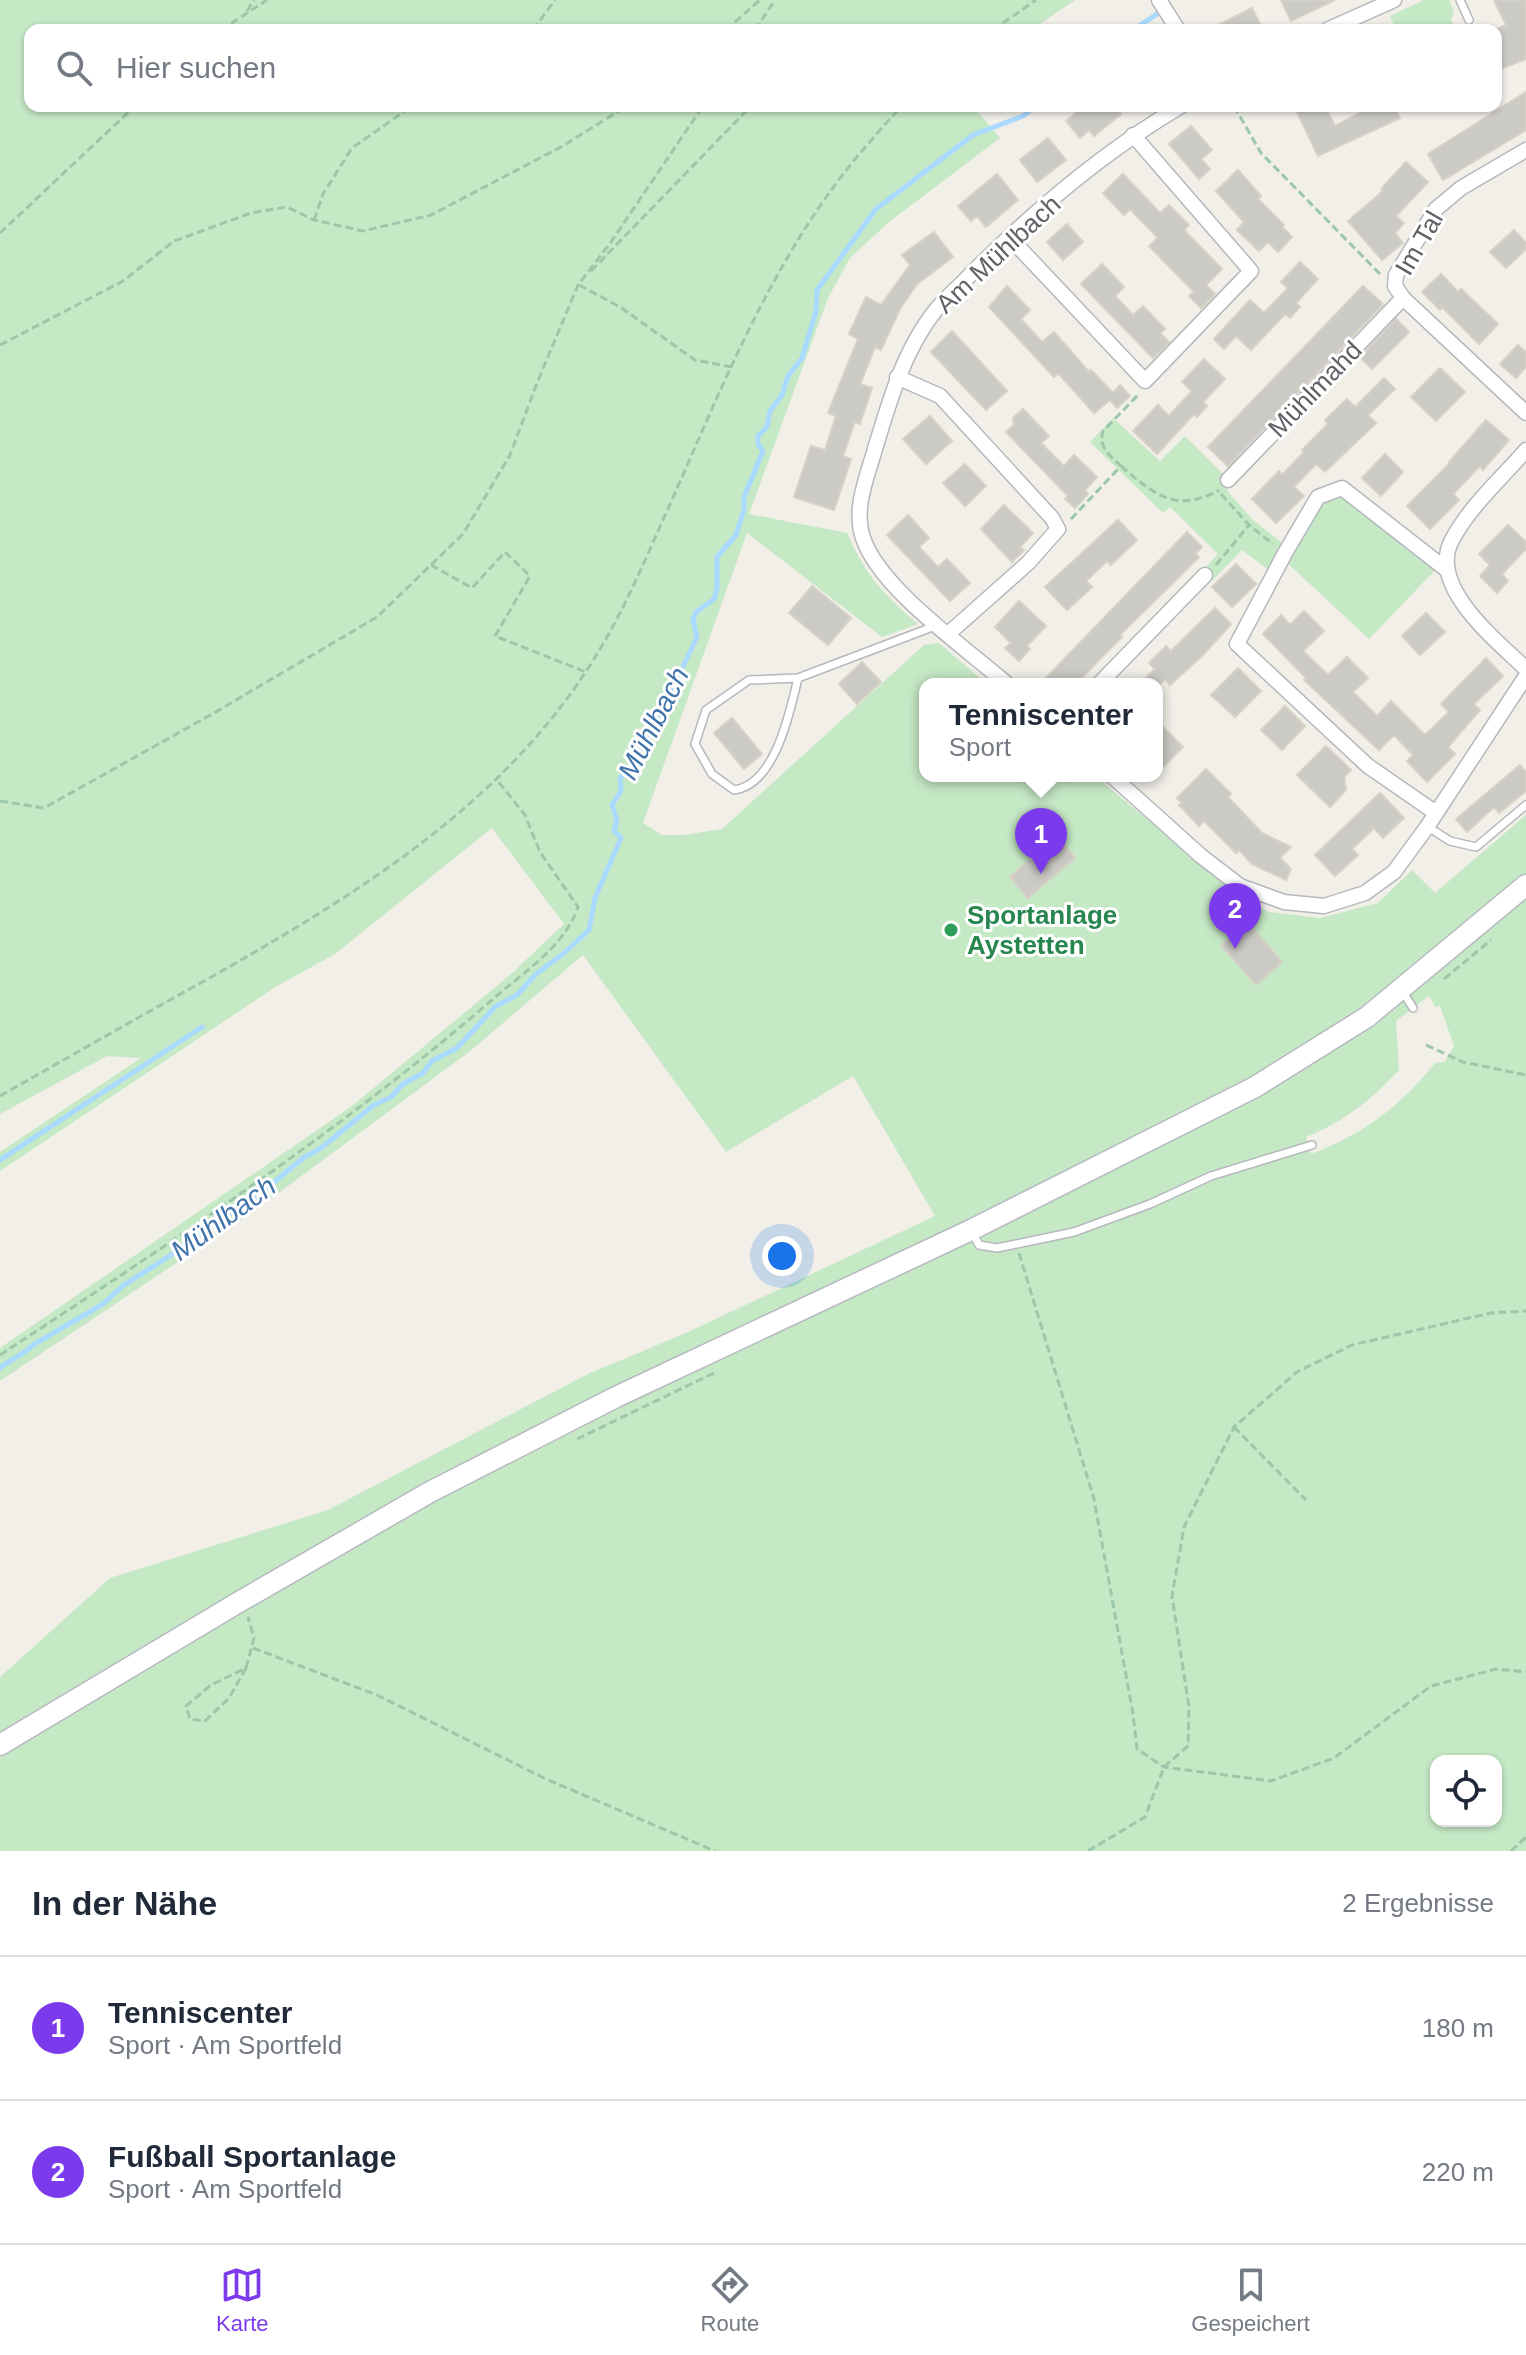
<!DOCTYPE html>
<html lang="de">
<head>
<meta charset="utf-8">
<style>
	:root { --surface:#fff; --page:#f6f6f7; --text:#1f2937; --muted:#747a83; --line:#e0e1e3; --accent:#7c3aed }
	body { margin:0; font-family:Helvetica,sans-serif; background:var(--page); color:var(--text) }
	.controls { position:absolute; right:24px; bottom:24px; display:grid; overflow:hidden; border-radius:16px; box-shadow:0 2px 6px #0004 }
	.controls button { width:72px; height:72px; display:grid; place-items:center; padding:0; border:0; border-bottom:2px solid var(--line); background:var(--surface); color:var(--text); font:40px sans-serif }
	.you { position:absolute; left:782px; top:1256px; width:28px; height:28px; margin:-20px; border:6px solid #fff; border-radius:50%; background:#1a73e8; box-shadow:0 0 0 12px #1a73e833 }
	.badge { display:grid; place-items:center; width:52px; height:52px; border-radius:50%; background:var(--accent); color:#fff; font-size:26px; font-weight:700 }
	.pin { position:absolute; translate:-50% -66px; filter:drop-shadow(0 2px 4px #0008) }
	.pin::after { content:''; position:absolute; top:42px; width:28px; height:24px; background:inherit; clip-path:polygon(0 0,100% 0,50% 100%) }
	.popup { position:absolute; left:919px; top:678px; width:244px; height:104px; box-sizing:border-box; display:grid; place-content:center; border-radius:16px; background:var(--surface); filter:drop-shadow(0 2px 6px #0005); font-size:26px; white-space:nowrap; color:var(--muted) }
	.popup b { font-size:30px; color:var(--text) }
	.popup::after { content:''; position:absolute; left:50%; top:100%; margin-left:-16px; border:16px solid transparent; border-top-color:var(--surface) }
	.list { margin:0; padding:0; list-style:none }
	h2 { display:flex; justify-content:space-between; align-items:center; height:104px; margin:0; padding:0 32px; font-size:34px }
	h2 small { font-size:26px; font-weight:400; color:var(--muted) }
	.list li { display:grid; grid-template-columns:52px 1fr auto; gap:24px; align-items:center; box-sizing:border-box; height:144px; padding:0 32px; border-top:2px solid var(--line) }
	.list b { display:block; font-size:30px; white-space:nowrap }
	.list p { margin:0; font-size:26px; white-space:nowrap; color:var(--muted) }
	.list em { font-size:26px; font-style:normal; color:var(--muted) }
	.icon { flex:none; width:44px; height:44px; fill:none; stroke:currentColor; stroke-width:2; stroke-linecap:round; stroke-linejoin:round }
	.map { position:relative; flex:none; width:1526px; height:1851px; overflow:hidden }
	.search { position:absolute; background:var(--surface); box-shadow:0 2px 6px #0004; left:24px; right:24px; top:24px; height:88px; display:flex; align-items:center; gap:20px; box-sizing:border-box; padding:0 28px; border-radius:16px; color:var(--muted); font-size:30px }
	.sheet { height:392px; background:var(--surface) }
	nav { display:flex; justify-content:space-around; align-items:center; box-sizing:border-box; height:112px; border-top:2px solid var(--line); background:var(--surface); font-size:22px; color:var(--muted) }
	nav a { display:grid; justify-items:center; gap:4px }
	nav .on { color:var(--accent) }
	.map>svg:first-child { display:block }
	.green { fill:#c5e8c5; fill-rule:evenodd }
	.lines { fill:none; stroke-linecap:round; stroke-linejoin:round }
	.stream { stroke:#aadaff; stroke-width:5 }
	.building { fill:#cccac5; stroke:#d6d1c6; stroke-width:2 }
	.service-casing { stroke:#b5b8bc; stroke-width:10 }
	.minor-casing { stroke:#b5b8bc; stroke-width:17 }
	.secondary-casing { stroke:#b6babf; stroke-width:23 }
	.path { stroke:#9cc7a9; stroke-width:3; stroke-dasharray:8 4; stroke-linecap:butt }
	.service { stroke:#fff; stroke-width:7 }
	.minor { stroke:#fff; stroke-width:14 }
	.secondary { stroke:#fff; stroke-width:20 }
	.leisure-dot { fill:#2e9e5b; stroke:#fff; stroke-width:3 }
	.labels { text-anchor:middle; stroke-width:6; stroke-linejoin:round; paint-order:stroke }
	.street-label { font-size:26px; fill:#5f6368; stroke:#fff }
	.leisure-label { font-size:26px; font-weight:bold; fill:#27864d; stroke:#fff; text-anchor:start }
	.water-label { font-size:28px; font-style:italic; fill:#4174aa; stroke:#fff }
</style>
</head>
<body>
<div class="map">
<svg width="1526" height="1851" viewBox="0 0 1526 1851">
	<rect width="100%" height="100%" fill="#f1efe8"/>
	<g class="green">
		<path d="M0,0h1075l-44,30h-1001v76h943l27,32 -111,84 -39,36 -22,40 -79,216 98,19c19,43 36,61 71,91l-36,13 -135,-104 -104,290 19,12h22l38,-6 202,-184 15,-2 48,41h-62v92h170l147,122 27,14 51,6 58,-15 34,-33 23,23 91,-78v1036h-1526v-174l110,-99 218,-68 260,-136 98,-41 249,-117 -82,-140 -127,76 -143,-197 -114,97 -215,159 -254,170v-33l352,-242 158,-131 54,-51 -72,-96 -157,126 -58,32 -277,185v-19l141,-94 -34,-2 -107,58zM1429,996l6,11 5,-1 14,40 -9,16 -10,1c-34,43 -73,72 -124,91l-5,-17c39,-16 65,-37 93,-67l-3,-49zM1436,1761h60v60h-60z"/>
		<path d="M1424,0h25l5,11 -3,9 5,10h-60l-6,-14z"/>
		<path d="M1113,418l47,43 25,-25 42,42 1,14 24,27 35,28 -14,26 -31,-23 -29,30 -10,-10 15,-16 -48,-47 -7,6 -73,-71z"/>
		<path d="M1342,489l98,76 -71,74 -86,-80 35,-61z"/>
	</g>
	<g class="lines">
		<g class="stream">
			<path d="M1133,30l24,-16"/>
			<path d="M0,1160l202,-133"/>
			<path d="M0,1368c11,-9 23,-13 33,-23l70,-41 21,-19 47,-30 38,-30 39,-21 55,-46 18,-10 53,-43 17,-8 12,-13 20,-11 9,-12 25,-13 39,-42 21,-11 19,-21 27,-20 26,-24 6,-32 26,-60 -7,-7 3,-11 -5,-15 9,-14 -1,-13 20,-20 3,-18 9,-8 45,-95 -4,-17 3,-8 18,-13 3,-11v-31l19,-22 8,-25v-13l19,-46 -5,-7v-8l9,-9 3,-16 12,-16 6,-19 14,-18 14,-47 1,-21 59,-81 97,-74 50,-19 13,-10"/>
		</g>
	</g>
	<g class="building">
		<path d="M1281,0h54l-44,21z"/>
		<path d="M1494,0h32v59l-30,12v-19l6,-3 -8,-19 12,-5z"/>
		<path d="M1252,8l11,22h-54l27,-14z"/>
		<path d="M1526,92v38l-83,50 -15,-26z"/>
		<path d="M1084,106h31l6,8 -27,22 -5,-6 -9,8 -14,-17z"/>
		<path d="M1294,106h31l10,20 38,-20h21l6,12 -82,38z"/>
		<path d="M1191,126l21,24 -11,9 9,10 -11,10 -30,-35z"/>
		<path d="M1048,138l18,22 -29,22 -17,-22z"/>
		<path d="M1406,162l22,20 -32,34 8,7 -9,10 8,10 -21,17 -34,-39 35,-30 -2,-2z"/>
		<path d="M1238,170l23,26 -3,3 26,26 -2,2 10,10 -14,15 -10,-10 -9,9 -22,-21 7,-8 -28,-31z"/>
		<path d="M997,174l21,26 -32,27 -9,-11 -6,5 -13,-15z"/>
		<path d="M1123,174l37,39 9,-8 20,20 -5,5 38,39 -16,16 9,9 -14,14 -12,-12 5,-4 -45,-46 9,-8 -28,-29 -6,6 -21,-22z"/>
		<path d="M1067,224l16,18 -20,18 -16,-18z"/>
		<path d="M1514,230l12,13v6l-20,19 -16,-16z"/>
		<path d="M934,232l19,25 -36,27 -17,25 -19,41 -6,-3 -15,37 12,4 -12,36 -5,-2 -12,34 8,3 -17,51 -40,-13 17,-51 14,4 11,-34 -8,-3 30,-74 -9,-5 17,-37 15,8 29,-40 -8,-10z"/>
		<path d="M1300,262l18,17 -22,24 4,4 -10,11 -5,-4 -34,36 -15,-14 -12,13 -10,-10 36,-39 14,13 24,-25 -7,-6z"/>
		<path d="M1102,264l22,23 -9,9 18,19 10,-9 22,23 -5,4 9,9 -16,16 -72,-74z"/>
		<path d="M1441,274l17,18 3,-3 37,35 -19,20 -37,-37 -2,3 -18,-18z"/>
		<path d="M1007,286l23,24 -9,9 21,23 12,-10 35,40 2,-2 22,23 7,-8 10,11 -13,12 -7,-8 -16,13 -36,-40 -4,4 -65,-70z"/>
		<path d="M1363,286l20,18 -155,162 -20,-19z"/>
		<path d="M1396,319l13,13 -37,37 -12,-12z"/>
		<path d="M952,331l55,60 -21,19 -55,-58z"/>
		<path d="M1518,345l8,7v15l-10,11 -16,-14z"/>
		<path d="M1204,359l21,20 -22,23 4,4 -10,11 -3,-3 -37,40 -24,-23 25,-26 11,11 23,-25 -10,-9z"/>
		<path d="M1440,368l25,24 -29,29 -25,-24z"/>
		<path d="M1384,378l11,11 -27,26 8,8 -51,49 -9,-8 -22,23 10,9 -28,27 -24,-24 27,-28 3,4 22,-23 -2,-2 26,-26 -3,-4 22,-21 8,8z"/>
		<path d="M1023,409l26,27 -8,7 23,23 10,-11 23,22 -12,13 3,4 -13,14 -10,-9 3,-3 -62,-64 8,-7 -1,-7z"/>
		<path d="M930,416l22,25 -26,23 -23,-25z"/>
		<path d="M1486,420l23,20 -26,30 -3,-4 -27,28 6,6 -29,29 -23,-23 43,-43 -1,-1z"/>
		<path d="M1385,454l18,18 -22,24 -19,-18z"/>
		<path d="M965,464l21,22 -21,20 -22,-23z"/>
		<path d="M1004,505l29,28 -13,14 4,3 -12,12 -31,-33z"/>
		<path d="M908,515l21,23 -10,9 19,20 9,-8 23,24 -20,18 -63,-66z"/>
		<path d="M1118,520l19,20 -26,25 -4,-4 -21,20 6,6 -25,23 -22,-23z"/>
		<path d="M1508,525l18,17v7l-24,25 6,7 -11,12 -17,-17 10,-11 -11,-11z"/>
		<path d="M1187,532l15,15 -7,7 4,3 -79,78 2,2 -24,24 -22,23h-36z"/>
		<path d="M1236,564l20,20 -24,23 -20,-20z"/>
		<path d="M812,586l39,32 -23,27 -39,-32z"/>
		<path d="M1019,601l27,25 -19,20 3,3 -11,12 -14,-13 6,-5 -16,-16z"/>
		<path d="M1215,608l16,16 -27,30 -34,31 -5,-6 -5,5h-21l16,-15 -6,-6 17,-17 5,5z"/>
		<path d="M1304,611l20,20 -21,20 25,24 19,-18 21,21 -15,14 24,24 14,-15 34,34 24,-23 -8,-8 45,-46 17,18 -29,28 6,6 -32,37 7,7 -28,28 -20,-21 6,-6 -19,-20 -15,15 -75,-70 2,-2 -43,-44 18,-19 9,10z"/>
		<path d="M1426,613l19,19 -25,23 -18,-19z"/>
		<path d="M862,662l19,20 -24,22 -18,-20z"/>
		<path d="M1238,668l23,23 -26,26 -24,-22z"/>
		<path d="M1285,706l20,20 -23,24 -21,-20z"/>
		<path d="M732,718l30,36 -18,15 -30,-36z"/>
		<path d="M1157,721l26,26 -26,26z"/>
		<path d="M1326,746l25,24 -7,7 2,13 -16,17 -33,-32z"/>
		<path d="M1520,765l6,7v19l-27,22 -5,-6 -27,25 -11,-13z"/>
		<path d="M1206,769l25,25 -3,3 34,36 29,14 -11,11 11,11 -5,11 -34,-16 -13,-14 -3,3 -32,-32 -5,5 -20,-21 3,-2 -5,-5z"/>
		<path d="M1380,793l24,25 -21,20 -9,-10 -22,21 6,6 -23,21 -20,-21z"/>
		<path d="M1061,841l14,17 -47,40 -18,-21 20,-18 4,5z"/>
		<path d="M1247,922l35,40 -26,23 -35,-40z"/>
	</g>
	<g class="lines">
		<defs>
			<g id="service">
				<path d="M1460,0l9,20"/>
				<path d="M798,678c-8,34 -23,107 -64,112l-22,-16 -17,-30 11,-34 43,-30 49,-2 137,-52"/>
				<path d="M1428,827l22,14 26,6 50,-42"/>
				<path d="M1403,992l10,16"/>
				<path d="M972,1232l7,13 18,3 77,-16 76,-28 61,-28 101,-31"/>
			</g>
			<g id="minor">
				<path d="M1159,0l19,30"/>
				<path d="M1327,30l67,-30"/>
				<path d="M1526,150l-65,38 -25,21 -40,66 -1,11 8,12 123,115"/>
				<path d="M1009,237l136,144 106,-110 -118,-136"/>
				<path d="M897,377l43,19 112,122 6,11 -30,34 -80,71"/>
				<path d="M1526,450c-24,28 -57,57 -74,90 -25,46 45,101 74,129"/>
				<path d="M1228,480l175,-182"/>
				<path d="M1007,684c-41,-36 -127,-95 -144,-146 -10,-29 4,-61 12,-89 14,-47 29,-99 60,-138 11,-14 26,-26 38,-39 62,-62 132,-121 208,-166"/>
				<path d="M1099,684l106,-109"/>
				<path d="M1112,776l89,80 39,30 44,16 40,4 41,-13 29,-21 33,-45 99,-151"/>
				<path d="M1436,813l-68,-47 -131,-122 48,-91 33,-56 24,-9 105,82"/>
			</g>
			<path id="secondary" d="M0,1745l239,-143 191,-110 186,-95 355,-167 284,-143 112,-70 159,-132"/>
		</defs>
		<use href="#service" class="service-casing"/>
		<use href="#minor" class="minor-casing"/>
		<use href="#secondary" class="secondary-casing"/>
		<g class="path">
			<path d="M247,11l7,-11"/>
			<path d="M221,30l46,-30"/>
			<path d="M533,30l22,-30"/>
			<path d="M726,30l34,-30"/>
			<path d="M755,30l20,-30"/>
			<path d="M993,30l43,-30"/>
			<path d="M890,106l8,5"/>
			<path d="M1234,106l27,47 119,121"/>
			<path d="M314,220l9,-26 29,-46 60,-42"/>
			<path d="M0,233l135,-127"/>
			<path d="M591,271l160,-165"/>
			<path d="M579,285l41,22 75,53 37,7"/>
			<path d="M0,345l123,-64 51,-40 77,-28 36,-6 27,13 49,11 68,-16 130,-68 66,-41"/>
			<path d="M1121,466c32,28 56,48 98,24"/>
			<path d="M1221,494l28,31 24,19"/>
			<path d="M1071,519l50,-53c-11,-10 -23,-19 -18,-35l37,-38"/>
			<path d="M431,565l41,23 33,-36 25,24 -35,60 91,36"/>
			<path d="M1216,565l33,-40"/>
			<path d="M0,801l44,7 170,-95 163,-96 86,-83 47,-79 27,-72 41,-98 33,-43 92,-136"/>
			<path d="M1444,979l47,-39"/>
			<path d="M1426,1045l37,17 63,13"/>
			<path d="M0,1096c69,-39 137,-78 206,-116 143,-81 287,-168 379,-307 30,-45 52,-94 73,-142 59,-130 110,-269 203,-379 14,-15 26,-32 42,-46"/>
			<path d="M1019,1253l75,246 39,215 4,35 27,18 107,14 63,-23 97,-72 65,-17 30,3"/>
			<path d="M0,1355c169,-111 340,-223 493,-356 31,-27 72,-53 85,-92l-38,-55 -15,-37 -28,-35"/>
			<path d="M1234,1427l72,73"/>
			<path d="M577,1439l137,-66"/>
			<path d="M253,1648l124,47 169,84 169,72"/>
			<path d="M246,1668l-17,30 -24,23 -15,-2 -4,-13 25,-21 35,-17 8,-30 -6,-21"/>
			<path d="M1088,1851l57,-34 19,-50 24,-21 1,-39 -17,-111 12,-69 50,-100 63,-55 55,-27 139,-32 35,-2"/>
			<path d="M1511,1851l15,-14"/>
		</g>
		<use href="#service" class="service"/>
		<use href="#minor" class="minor"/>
		<use href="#secondary" class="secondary"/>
	</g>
	<circle class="leisure-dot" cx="951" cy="930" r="8"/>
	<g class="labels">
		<g class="street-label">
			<text transform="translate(1419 243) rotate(-60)" y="9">Im Tal</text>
			<text transform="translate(998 254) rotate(-43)" y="9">Am Mühlbach</text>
			<text transform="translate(1315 389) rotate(-46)" y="9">Mühlmahd</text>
		</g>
		<g class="leisure-label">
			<text x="967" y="924">Sportanlage<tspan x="967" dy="30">Aystetten</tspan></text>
		</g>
		<g class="water-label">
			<text transform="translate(653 723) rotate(-63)" y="10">Mühlbach</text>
			<text transform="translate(223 1218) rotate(-36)" y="10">Mühlbach</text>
		</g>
	</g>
</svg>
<div class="controls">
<button><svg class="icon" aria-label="locate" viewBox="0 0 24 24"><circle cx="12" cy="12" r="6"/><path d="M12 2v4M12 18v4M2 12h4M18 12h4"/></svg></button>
</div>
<div class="you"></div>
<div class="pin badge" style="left:1041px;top:874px">1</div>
<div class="popup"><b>Tenniscenter</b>Sport</div>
<div class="pin badge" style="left:1235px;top:949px">2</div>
<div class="search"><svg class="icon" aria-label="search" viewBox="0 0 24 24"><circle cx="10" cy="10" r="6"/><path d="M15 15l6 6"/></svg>Hier suchen</div>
</div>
<section class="sheet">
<h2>In der Nähe<small>2 Ergebnisse</small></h2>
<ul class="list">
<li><span class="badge">1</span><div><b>Tenniscenter</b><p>Sport · Am Sportfeld</p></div><em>180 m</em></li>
<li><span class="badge">2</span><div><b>Fußball Sportanlage</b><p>Sport · Am Sportfeld</p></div><em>220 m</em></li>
</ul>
</section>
<nav>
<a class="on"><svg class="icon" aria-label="map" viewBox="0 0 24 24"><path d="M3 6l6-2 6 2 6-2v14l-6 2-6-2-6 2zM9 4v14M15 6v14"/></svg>Karte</a>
<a><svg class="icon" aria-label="directions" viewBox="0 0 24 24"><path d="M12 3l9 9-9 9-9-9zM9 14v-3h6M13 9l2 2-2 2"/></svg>Route</a>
<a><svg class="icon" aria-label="saved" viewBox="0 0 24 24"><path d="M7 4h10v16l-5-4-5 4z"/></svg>Gespeichert</a>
</nav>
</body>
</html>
